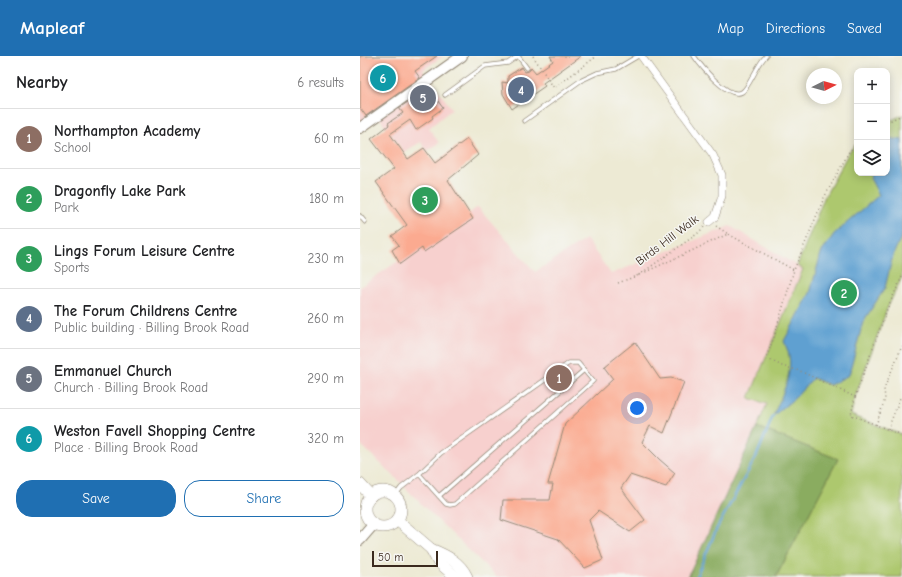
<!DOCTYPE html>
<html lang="en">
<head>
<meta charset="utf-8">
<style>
	:root { --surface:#fff; --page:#f6f6f6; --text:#202124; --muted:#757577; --line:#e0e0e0; --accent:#1f6fb2 }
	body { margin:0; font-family:"Comic Neue",sans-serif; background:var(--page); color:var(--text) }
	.controls { position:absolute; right:12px; top:12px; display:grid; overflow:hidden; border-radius:8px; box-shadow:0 2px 10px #0003 }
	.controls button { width:36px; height:36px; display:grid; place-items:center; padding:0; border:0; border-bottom:1px solid var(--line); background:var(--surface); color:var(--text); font:20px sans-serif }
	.compass { position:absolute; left:446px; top:12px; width:36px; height:36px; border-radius:50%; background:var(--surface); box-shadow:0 2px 10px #0003; rotate:85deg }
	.scale { position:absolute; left:12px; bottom:10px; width:66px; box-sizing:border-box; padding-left:4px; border:2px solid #3b2a1e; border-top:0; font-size:11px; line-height:14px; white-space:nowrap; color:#3b2a1e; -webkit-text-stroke:3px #f6f6f2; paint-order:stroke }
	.you { position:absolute; left:277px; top:352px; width:14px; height:14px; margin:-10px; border:3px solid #fff; border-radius:50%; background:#1a73e8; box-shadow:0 0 0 6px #1a73e833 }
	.badge { display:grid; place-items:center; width:26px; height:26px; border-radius:50%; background:var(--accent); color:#fff; font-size:13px; font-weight:700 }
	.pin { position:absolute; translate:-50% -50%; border:2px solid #fff; box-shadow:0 1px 4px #0006 }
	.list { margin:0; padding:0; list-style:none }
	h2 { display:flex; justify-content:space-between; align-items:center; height:52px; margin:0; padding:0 16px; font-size:17px }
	h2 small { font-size:13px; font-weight:400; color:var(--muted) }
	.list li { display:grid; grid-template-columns:26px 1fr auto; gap:12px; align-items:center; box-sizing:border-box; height:60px; padding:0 16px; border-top:1px solid var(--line) }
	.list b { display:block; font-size:15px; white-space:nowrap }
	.list p { margin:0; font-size:13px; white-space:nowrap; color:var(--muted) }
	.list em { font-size:13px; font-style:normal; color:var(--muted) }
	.actions { display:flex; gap:8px; padding:12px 16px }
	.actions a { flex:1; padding:9px 0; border:1px solid var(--accent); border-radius:16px; text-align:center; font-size:14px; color:var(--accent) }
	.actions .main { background:var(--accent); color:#fff }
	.icon { flex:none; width:22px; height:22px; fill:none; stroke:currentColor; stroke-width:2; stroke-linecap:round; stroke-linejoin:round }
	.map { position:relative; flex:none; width:542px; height:521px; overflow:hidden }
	header { display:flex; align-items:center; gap:24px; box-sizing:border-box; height:56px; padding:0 20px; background:var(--accent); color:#fff }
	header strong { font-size:19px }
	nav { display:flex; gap:22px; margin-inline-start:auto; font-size:14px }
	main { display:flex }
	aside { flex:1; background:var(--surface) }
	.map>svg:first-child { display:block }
	.built { fill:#f7d0ce }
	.green { fill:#adc86e; stroke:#747946 }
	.forest { fill:#8aac61; stroke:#626b40 }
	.water { fill:#5ea0d1; stroke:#4c6578 }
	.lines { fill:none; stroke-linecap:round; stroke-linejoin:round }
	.stream { stroke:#5ea0d1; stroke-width:2.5 }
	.building { fill:#fbaa90 }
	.lane-casing { stroke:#948a79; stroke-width:5 }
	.street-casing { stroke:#948a79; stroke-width:8 }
	.secondary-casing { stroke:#948a79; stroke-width:12 }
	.primary-casing { stroke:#948a79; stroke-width:12 }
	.path { stroke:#948a79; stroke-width:1.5; stroke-dasharray:1 3; stroke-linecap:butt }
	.lane { stroke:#fff; stroke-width:3.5 }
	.street { stroke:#fff; stroke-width:7 }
	.secondary { stroke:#fff; stroke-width:10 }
	.primary { stroke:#fff; stroke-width:11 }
	.labels { text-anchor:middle; stroke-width:3; stroke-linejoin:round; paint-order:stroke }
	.street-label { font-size:12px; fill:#3b2a1e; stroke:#f6f6f2 }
</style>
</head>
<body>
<header>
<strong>Mapleaf</strong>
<nav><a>Map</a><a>Directions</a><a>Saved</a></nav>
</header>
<main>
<aside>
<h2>Nearby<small>6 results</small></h2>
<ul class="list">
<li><span class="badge" style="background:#8d6e63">1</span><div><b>Northampton Academy</b><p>School</p></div><em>60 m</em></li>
<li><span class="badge" style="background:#2e9e5b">2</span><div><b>Dragonfly Lake Park</b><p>Park</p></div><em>180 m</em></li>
<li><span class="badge" style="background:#2e9e5b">3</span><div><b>Lings Forum Leisure Centre</b><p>Sports</p></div><em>230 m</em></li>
<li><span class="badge" style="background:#5c6f8a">4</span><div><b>The Forum Childrens Centre</b><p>Public building · Billing Brook Road</p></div><em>260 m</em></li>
<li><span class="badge" style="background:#6b7280">5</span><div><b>Emmanuel Church</b><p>Church · Billing Brook Road</p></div><em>290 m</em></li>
<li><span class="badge" style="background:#0f9aa8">6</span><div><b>Weston Favell Shopping Centre</b><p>Place · Billing Brook Road</p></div><em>320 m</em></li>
</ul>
<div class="actions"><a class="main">Save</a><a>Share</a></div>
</aside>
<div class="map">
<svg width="542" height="521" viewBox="0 0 542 521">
	<rect width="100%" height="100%" fill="#f6f6f2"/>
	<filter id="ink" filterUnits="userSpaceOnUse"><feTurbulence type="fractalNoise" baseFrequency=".025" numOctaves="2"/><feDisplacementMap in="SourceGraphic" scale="8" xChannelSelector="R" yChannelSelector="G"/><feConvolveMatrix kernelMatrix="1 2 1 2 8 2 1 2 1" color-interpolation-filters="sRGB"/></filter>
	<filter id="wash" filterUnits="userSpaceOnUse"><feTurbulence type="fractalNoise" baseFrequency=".012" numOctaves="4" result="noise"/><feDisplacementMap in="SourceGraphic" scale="16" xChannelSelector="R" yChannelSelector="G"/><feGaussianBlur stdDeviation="0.9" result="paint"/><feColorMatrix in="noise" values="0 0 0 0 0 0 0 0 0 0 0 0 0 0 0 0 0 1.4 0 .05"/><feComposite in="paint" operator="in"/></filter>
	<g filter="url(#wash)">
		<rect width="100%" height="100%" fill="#edead4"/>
		<g class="built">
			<path d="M0,0h83l-20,14 29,39 -23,19 10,15 -12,8 -6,-9 -17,10 -28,-39 -16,11z"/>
			<path d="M118,151l57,65 51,-33 25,35 119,-48 73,43 -54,128 18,7 -79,173h-191l-74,-71 -26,-27 -37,-35v-157z"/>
		</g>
		<path class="green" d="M542,59v162l-15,32 -32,88 -4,18 51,20v142h-126l61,-117 -80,-33 10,-23 -18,-6 54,-129 -6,-3 27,-68 25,-46 8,-9v30h30v-51z"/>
		<path class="forest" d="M397,371l81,32 -62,118h-88z"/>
		<path class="water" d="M529,82l13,2v95l-9,20 -8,33 -22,34 -14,53 -19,10 -17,-7 -17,19 -23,19c7,-16 20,-42 16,-60 -1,-5 -3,-10 -5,-15l26,-48 11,-40 13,-19 45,-39 -9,-17 2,-5h15v-33z"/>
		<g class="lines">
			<path class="stream" d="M336,521l21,-49 40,-73 16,-39"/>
		</g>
		<g id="blocks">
			<g class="building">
				<path d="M0,0h77l-22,15 5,7 -54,38 -6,-8z"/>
				<path d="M190,0h31l-38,27 2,3 -33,23 -9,-15 -1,-12 6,1v-7l14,-9 3,5 4,-1 2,-4 5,6 17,-12z"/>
				<path d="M67,33l4,5 1,-1 11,15 -11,8 1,2 -17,12 -6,-10 -20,14 18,25 16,-11 11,15 32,-24 11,16 -30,25 25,39 -49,33 -2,-4 -22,16 -8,-14 7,-5 -7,-9 15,-11 -31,-43 18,-13 -23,-30 18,-14 -1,-2 15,-10 -4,-5z"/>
				<path d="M275,286l25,37 11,-1 13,4 -20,51 -14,-7 -8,16 17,17 16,14 -9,14 -36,-12 -9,13 24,32 -15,12 -32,-21 -9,9 14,40 -18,8 -27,-29 -57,-19 2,-20h47l3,-16h-5l17,-60 48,-45 -9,-12z"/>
			</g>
		</g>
	</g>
	<g filter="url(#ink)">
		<use href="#blocks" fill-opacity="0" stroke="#948a79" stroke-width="1"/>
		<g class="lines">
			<defs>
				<g id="lane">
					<path d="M334,0c7,10 34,44 48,36 7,-4 15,-28 24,-36"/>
					<path d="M85,39l40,-29 23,-3 10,-7 9,12"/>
					<path d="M164,65l56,-40 17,-8 19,-4 22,-13"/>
					<path d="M0,160l5,6"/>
					<path d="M35,440l6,-8 18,-14 22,-21 128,-90h9l15,18 -138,123 -5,1 -4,-1 -27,-30"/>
					<path d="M79,440l145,-126"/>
				</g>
				<path id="street" d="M281,0l72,99 9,20v21l-7,21 -6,5"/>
				<g id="secondary">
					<path d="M0,72l102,-72"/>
					<path d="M0,484l13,-15"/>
				</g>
				<g id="primary">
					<path d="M0,428l11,12"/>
					<circle cx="23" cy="453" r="18"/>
					<path d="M37,464l34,29 7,13 18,15"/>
					<path d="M71,493c15,6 29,13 36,28"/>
				</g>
			</defs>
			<use href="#lane" class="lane-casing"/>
			<use href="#street" class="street-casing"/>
			<use href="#secondary" class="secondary-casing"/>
			<use href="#primary" class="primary-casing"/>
			<g class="path">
				<path d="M173,0l21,32 43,-32"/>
				<path d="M527,66l15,-7"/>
				<path d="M497,87l-8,9 -25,46 -30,72 -20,67 -8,21 16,8 18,5 55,26 -4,18 51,20"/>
				<path d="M356,170l12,8"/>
				<path d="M344,171l-7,7 -58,41 89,-41 66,36"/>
				<path d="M258,227l21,-8"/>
				<path d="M495,341l32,-88 15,-32"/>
				<path d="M516,369l9,-26 -1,-10 18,-43"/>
				<path d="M528,373l12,-31 2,1"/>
			</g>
			<use href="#lane" class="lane"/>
			<use href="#street" class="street"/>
			<use href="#secondary" class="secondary"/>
			<use href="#primary" class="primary"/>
		</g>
	</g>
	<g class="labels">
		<g class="street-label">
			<text transform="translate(307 184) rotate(-37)" y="4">Birds Hill Walk</text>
		</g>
	</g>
</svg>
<div class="controls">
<button>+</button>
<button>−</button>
<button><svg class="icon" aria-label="layers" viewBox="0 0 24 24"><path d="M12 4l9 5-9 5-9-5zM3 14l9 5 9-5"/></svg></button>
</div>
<svg class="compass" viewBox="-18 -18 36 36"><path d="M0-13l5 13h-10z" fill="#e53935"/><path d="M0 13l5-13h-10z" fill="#757577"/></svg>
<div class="scale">50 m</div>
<div class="you"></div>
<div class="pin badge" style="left:199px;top:322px;background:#8d6e63">1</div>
<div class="pin badge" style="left:484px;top:237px;background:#2e9e5b">2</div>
<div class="pin badge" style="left:65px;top:144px;background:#2e9e5b">3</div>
<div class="pin badge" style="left:161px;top:34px;background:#5c6f8a">4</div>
<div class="pin badge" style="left:63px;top:42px;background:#6b7280">5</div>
<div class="pin badge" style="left:23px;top:22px;background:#0f9aa8">6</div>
</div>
</main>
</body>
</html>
